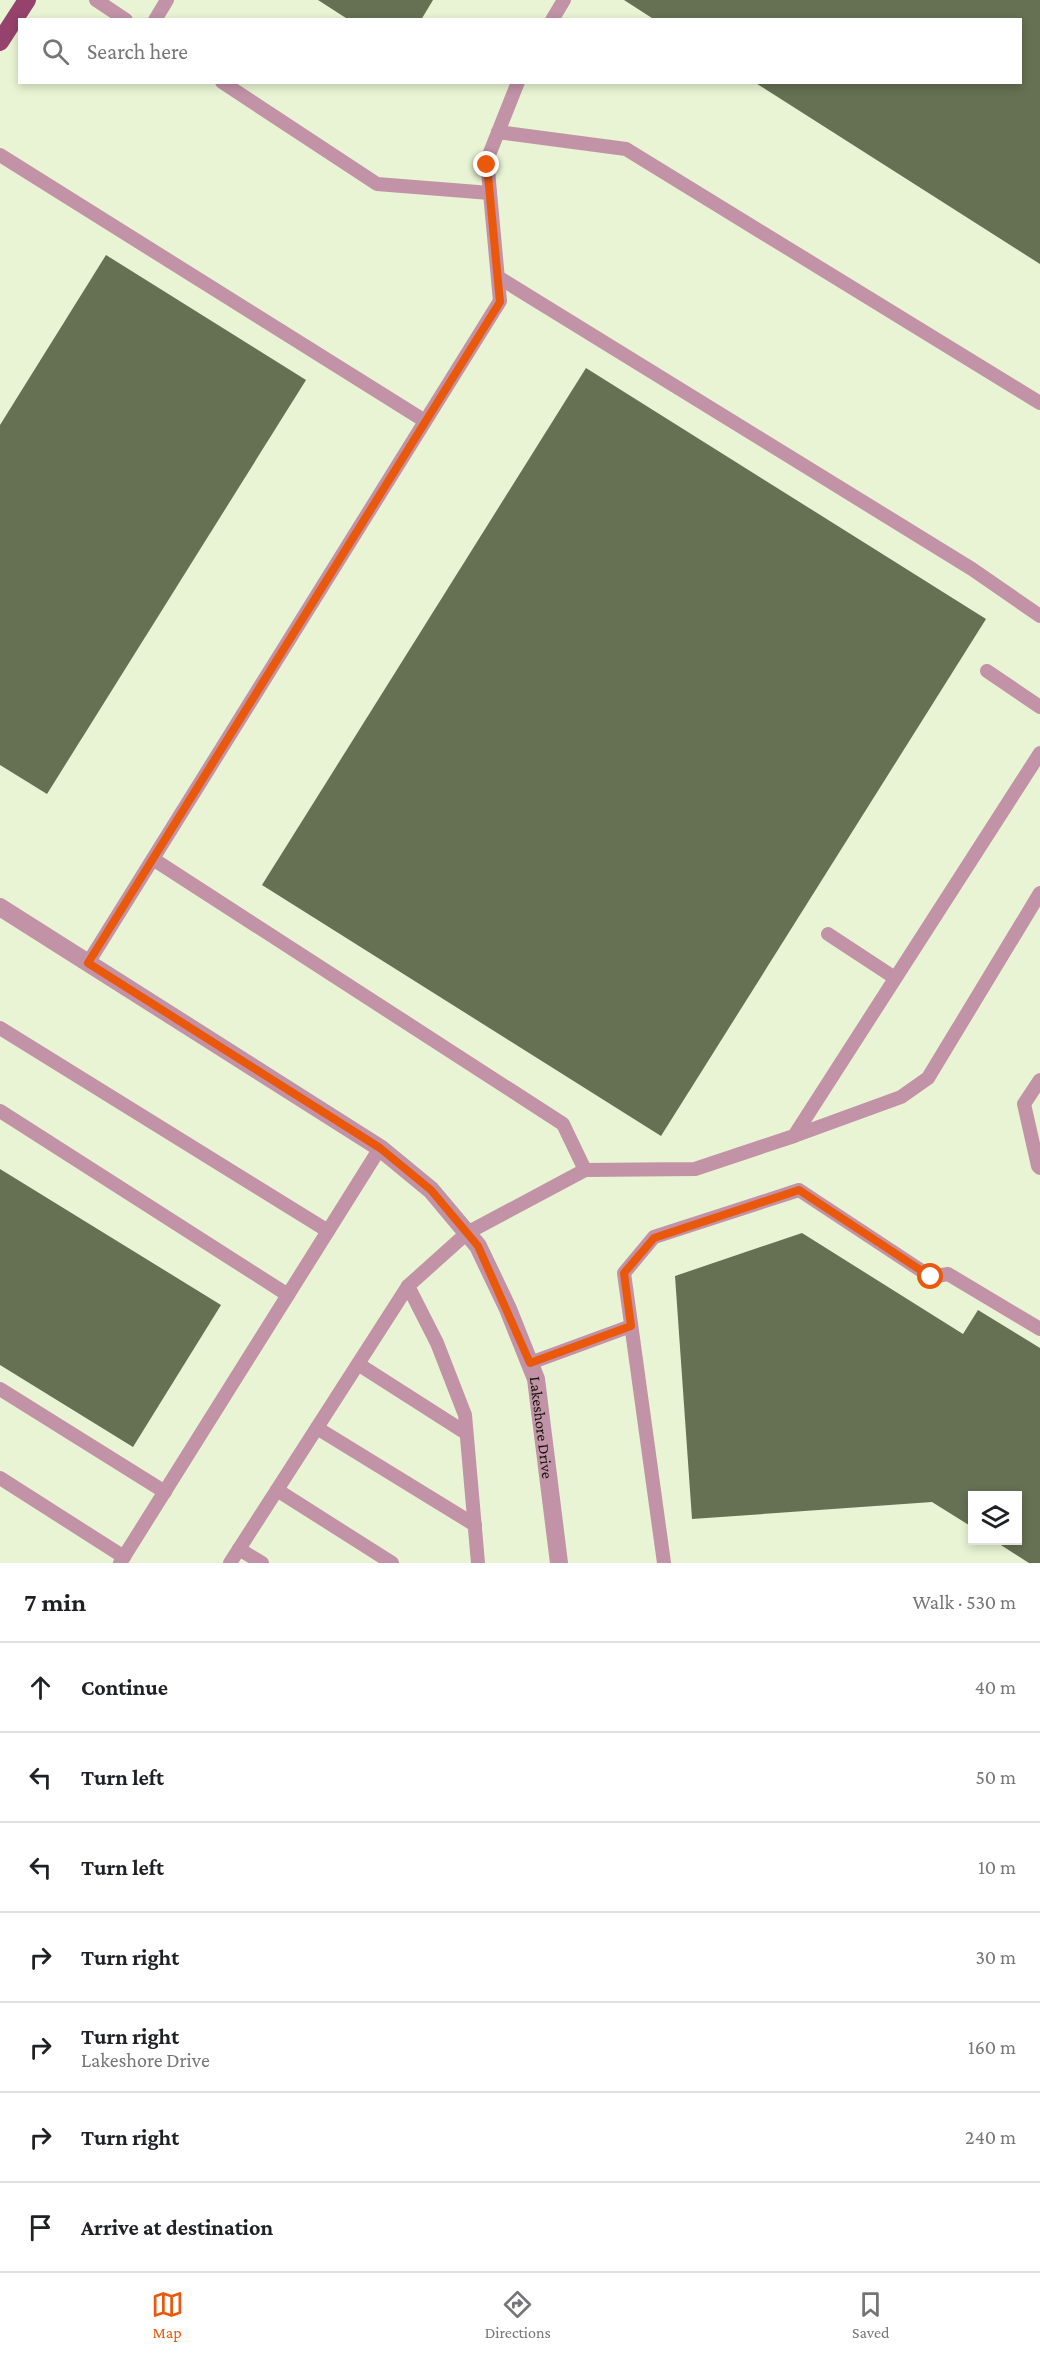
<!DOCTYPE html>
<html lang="en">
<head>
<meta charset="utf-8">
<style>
	:root { --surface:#fff; --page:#f2f2f2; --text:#202124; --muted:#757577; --line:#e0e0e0; --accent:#ea580c }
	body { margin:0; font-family:"Crimson Pro",serif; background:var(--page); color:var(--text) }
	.controls { position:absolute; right:18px; bottom:18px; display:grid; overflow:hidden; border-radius:0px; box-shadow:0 3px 9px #0003 }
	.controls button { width:54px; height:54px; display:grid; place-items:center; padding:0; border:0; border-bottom:2px solid var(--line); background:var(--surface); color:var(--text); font:30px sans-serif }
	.stop { position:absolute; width:18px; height:18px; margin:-14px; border:4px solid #ea580c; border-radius:50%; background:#fff }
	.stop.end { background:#ea580c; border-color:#fff; box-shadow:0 2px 6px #0008 }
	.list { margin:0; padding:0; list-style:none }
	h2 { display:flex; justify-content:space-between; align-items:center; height:78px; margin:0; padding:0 24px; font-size:26px }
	h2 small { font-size:20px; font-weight:400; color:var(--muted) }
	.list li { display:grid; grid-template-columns:39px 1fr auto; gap:18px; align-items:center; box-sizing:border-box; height:90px; padding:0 24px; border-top:2px solid var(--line) }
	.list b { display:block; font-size:22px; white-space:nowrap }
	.list p { margin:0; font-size:20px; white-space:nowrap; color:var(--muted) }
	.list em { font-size:20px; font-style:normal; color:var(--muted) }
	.icon { flex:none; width:33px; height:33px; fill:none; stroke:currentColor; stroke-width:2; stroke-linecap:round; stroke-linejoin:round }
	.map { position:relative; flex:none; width:1040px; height:1563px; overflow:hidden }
	.search { position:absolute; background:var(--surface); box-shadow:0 3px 9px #0003; left:18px; right:18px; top:18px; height:66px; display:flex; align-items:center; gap:15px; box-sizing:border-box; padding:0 21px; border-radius:0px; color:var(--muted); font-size:22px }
	.sheet { height:708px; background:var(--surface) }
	nav { display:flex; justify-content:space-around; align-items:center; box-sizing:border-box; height:84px; border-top:2px solid var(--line); background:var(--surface); font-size:16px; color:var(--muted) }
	nav a { display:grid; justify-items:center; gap:3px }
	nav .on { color:var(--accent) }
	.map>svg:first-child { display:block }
	.building { fill:#667053 }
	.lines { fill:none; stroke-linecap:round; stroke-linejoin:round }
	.lane { stroke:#c292a7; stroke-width:14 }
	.street { stroke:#c292a7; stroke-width:18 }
	.primary { stroke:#95426c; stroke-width:18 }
	.route { stroke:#ea580c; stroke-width:8 }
	.labels { text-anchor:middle; stroke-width:4.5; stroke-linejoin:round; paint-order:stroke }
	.street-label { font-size:16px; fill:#111409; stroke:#e8f4d3 }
</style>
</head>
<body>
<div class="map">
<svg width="1040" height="1563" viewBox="0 0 1040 1563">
	<rect width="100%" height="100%" fill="#e8f4d3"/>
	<g class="building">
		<path d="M318,0h115l-12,20h-72z"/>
		<path d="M624,0h416v264l-286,-182h266v-62h-365z"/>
		<path d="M106,255l200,125 -259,414 -47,-29v-340z"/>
		<path d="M586,368l400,251 -325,517 -399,-251z"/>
		<path d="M0,1169l221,136 -88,142 -133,-82z"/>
		<path d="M802,1233l161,101 15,-24 62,38v215h-11l-36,-23h25v-44h-46v31l-40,-25 -240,17 -17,-243z"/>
	</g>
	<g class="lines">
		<g class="lane">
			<path d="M96,0l30,20"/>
			<path d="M155,20l12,-20"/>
			<path d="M552,20l12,-20"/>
			<path d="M222,82l155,102 113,9"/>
			<path d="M498,132l128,17 414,254"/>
			<path d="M0,155l425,266"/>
			<path d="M498,277l474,292 68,47"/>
			<path d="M987,671l53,36"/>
			<path d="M153,859l410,265 22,46"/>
			<path d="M828,934l67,44"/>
			<path d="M88,963l412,-662 -13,-141 31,-78"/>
			<path d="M0,1028l328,203"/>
			<path d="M1040,1080l-16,24 14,62 2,2"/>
			<path d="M0,1111l288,184"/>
			<path d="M794,1136l246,-383"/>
			<path d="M530,1363l101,-37"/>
			<path d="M358,1364l108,69"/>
			<path d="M0,1389l165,103"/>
			<path d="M317,1428l158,97"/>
			<path d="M0,1478l124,79"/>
			<path d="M277,1490l115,73"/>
			<path d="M239,1549l23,14"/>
			<path d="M120,1563l260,-415"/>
			<path d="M230,1563l178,-277"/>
			<path d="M478,1563l-13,-148 -28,-72 -29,-57 59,-53 118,-63 110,-1 99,-33 107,-39 27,-19 112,-185"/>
			<path d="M664,1563l-40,-290 30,-36 145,-47 132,87 17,-3 92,55"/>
		</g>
		<path class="street" id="s1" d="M0,907l380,241 51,42 47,56 30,63 28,70 23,184"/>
		<path class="primary" d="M0,42l27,-42"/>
	</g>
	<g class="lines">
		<path class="route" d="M487,165l13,137 -412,661 292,185 51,42 47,56 52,117 101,-37 -7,-53 30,-35 145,-48 132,87"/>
	</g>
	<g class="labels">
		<g class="street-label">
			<text dy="6" stroke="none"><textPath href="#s1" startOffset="783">Lakeshore Drive</textPath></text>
		</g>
	</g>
</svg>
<div class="controls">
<button><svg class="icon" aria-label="layers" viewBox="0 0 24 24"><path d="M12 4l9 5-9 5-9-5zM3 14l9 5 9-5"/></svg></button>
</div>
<div class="stop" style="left:931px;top:1277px"></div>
<div class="stop end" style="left:487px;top:165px"></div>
<div class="search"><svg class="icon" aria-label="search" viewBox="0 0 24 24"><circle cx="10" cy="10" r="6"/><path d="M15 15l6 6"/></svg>Search here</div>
</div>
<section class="sheet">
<h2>7 min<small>Walk · 530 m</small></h2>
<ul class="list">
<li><svg class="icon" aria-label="ahead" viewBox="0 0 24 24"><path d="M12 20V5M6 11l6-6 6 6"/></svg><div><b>Continue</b></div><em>40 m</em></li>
<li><svg class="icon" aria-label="left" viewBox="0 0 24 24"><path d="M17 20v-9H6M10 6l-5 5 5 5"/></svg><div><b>Turn left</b></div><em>50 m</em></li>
<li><svg class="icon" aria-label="left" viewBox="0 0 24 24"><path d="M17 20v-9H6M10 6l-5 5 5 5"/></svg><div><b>Turn left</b></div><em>10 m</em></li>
<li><svg class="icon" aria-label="right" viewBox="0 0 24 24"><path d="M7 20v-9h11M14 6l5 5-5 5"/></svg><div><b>Turn right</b></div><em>30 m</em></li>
<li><svg class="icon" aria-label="right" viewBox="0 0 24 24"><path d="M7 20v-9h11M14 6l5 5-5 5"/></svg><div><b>Turn right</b><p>Lakeshore Drive</p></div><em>160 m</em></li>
<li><svg class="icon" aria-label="right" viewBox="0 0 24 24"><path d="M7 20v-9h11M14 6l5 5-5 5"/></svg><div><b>Turn right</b></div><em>240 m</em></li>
<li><svg class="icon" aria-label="arrive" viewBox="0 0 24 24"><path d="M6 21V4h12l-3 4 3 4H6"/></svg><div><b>Arrive at destination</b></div></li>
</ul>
</section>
<nav>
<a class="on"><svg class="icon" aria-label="map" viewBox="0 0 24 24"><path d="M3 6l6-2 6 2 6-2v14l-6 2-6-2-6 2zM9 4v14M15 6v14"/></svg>Map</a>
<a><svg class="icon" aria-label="directions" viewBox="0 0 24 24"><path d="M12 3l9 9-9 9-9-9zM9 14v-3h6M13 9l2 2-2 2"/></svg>Directions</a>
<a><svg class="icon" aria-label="saved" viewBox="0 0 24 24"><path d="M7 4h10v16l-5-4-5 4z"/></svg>Saved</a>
</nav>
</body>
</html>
